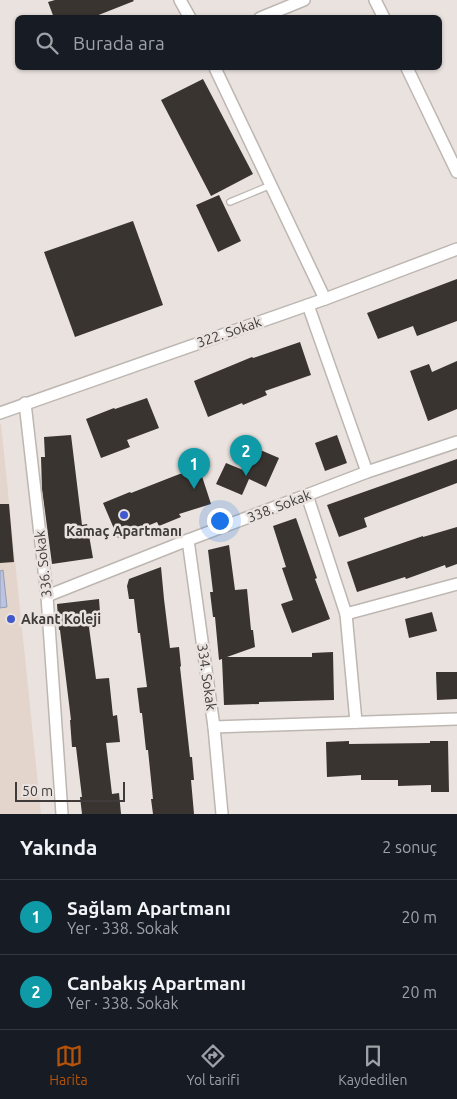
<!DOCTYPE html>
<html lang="tr">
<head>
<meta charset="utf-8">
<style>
	:root { --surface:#171b24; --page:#20242c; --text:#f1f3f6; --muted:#9ea1a6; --line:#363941; --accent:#b45309 }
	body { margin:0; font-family:Ubuntu,sans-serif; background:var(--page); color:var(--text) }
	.scale { position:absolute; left:15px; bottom:12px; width:110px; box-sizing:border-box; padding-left:5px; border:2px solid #3e3b3a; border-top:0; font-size:14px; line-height:18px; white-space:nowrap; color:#3e3b3a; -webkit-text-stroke:4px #e9e2de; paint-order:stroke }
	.you { position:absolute; left:219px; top:520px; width:18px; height:18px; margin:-12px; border:4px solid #fff; border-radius:50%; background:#1a73e8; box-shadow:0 0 0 8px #1a73e833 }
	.badge { display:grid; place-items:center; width:32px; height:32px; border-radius:50%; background:var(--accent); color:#fff; font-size:16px; font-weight:700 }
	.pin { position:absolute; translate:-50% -41px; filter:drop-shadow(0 1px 2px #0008) }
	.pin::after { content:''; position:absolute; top:26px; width:18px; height:15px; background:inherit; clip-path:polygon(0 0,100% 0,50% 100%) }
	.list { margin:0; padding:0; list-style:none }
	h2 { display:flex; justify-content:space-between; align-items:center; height:65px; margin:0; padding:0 20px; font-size:21px }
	h2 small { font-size:16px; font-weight:400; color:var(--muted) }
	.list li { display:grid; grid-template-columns:32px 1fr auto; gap:15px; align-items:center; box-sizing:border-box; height:75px; padding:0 20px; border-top:1px solid var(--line) }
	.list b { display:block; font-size:19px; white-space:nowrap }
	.list p { margin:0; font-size:16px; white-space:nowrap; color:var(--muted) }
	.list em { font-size:16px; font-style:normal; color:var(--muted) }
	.icon { flex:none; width:28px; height:28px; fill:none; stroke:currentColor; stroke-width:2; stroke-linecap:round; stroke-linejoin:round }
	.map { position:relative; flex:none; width:457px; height:814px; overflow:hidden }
	.search { position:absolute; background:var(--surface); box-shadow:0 1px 4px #0004; left:15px; right:15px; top:15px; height:55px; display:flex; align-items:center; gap:12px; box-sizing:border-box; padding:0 18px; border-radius:8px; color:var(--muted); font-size:19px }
	.sheet { height:215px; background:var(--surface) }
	nav { display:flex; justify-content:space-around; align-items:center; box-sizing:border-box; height:70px; border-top:1px solid var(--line); background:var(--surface); font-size:14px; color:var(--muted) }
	nav a { display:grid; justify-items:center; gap:2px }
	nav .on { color:var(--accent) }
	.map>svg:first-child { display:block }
	.built { fill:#e3d5cc }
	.water { fill:#bac4e2; stroke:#959bb0 }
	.building { fill:#393430 }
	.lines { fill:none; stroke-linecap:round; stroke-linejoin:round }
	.service-casing { stroke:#bdb6b1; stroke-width:8 }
	.minor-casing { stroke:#bdb6b1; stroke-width:14 }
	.service { stroke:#fff; stroke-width:5.5 }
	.minor { stroke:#fff; stroke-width:11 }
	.poi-dot { fill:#4058cc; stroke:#e9e2de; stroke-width:2 }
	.labels { text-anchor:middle; stroke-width:5; stroke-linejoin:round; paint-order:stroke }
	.street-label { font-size:14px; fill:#3e3b3a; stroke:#e9e2de }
	.poi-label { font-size:14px; font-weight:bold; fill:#3e3b3a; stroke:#e9e2de }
</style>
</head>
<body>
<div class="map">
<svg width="457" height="814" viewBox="0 0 457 814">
	<rect width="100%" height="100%" fill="#e9e2de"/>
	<path class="built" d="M0,424h1l40,390h-41z"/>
	<path class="water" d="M3,570l4,37 -7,1v-37z"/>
	<g class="building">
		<path d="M55,0h78l1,1 -43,17h-37l-6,-16z"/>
		<path d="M203,79l50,95 -42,22 -50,-96z"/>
		<path d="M219,195l22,46 -23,11 -22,-47z"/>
		<path d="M133,221l30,84 -88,32 -31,-85z"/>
		<path d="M457,279v42l-40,15 -4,-10 -35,13 -11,-26z"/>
		<path d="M300,342l11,33 -46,16 2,4 -24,10 -1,-2 -34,14 -14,-36 58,-24 1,1z"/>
		<path d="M457,361v48l-29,12 -18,-50 19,-7 3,8z"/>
		<path d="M147,398l12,30 -32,12 3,7 -29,11 -15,-39 28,-11 1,1z"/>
		<path d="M71,435l11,90 5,-1 6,34 -41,6 -10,-75 -1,-32h4l-1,-20z"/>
		<path d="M337,435l10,28 -22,8 -10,-28z"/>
		<path d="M258,449l21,9 -13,29 -17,-8 -7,16 -26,-11 10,-21 22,9z"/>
		<path d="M457,459v24l-93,35 3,9 -28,10 -12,-32z"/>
		<path d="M199,467l12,37 -32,10 2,3 -22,9 -2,-4 -39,16 -15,-35 27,-11 1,1 46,-18z"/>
		<path d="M0,504h9l5,58 -14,1z"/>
		<path d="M296,518l21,60 -2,1 15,40 -38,14 -11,-29 12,-4 -11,-32 4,-1 -13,-41z"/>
		<path d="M457,527v37l-11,4 -1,-3 -39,14 -1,-2 -48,15 -10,-30 76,-26v1z"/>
		<path d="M229,545l6,45 12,-1 4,41h2l2,17 -28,10h85v-4l21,-1 1,48 -75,2v2l-35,1 -2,-46 -3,1 -4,-43h-2l-3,-25h3l-5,-42z"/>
		<path d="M161,567l3,32 6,49 9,-1 2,19 -1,1 10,90h2l2,23h-3l3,34h-41l-2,-15h2l-5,-49h-2l-4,-37h-2l-3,-25 10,-1 -7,-54h-2l-4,-34h-5l-2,-13 2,-7z"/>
		<path d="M99,599l2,27 -12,1 7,52 13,-1 4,38 4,-1 3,27 -14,1 6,51 7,-1 2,21h-39l-2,-17h2l-6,-50h-4l-2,-27h1l-11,-90h-1l-2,-26z"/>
		<path d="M432,612l5,19 -28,7 -4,-19z"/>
		<path d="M436,672h21v27l-20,1z"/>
		<path d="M349,741v3l81,-1v-2h18l1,51h-18v-7l-33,1v-6h-37v-5l-34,2 -1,-35z"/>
	</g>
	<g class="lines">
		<defs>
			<path id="service" d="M230,202l41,-17"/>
			<g id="minor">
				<path d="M180,0l10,18"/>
				<path d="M375,0l9,18"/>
				<path d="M260,18l44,-18"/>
				<path d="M215,68l110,231"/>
				<path d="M407,68l50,104"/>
				<path d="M308,305l59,167"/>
				<path d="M25,403l22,193 15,218"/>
				<path d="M0,413l325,-114 132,-50"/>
				<path d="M307,495l39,119 10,108"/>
				<path d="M188,540l26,187 8,87"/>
				<path d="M47,596l141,-56 119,-45 60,-23 90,-30"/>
				<path d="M346,614l111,-30"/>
				<path d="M214,727l243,-8"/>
			</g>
		</defs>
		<use href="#service" class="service-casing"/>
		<use href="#minor" class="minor-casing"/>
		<use href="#service" class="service"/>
		<use href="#minor" class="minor"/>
	</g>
	<g class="poi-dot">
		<circle cx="124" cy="515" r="5"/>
		<circle cx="11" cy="619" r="5"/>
	</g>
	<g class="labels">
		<g class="street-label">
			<text transform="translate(229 332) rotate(-19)" y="5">322. Sokak</text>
			<text transform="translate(279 506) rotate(-21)" y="5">338. Sokak</text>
			<text transform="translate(43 564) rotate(-96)" y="5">336. Sokak</text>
			<text transform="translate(207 677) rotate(82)" y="5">334. Sokak</text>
		</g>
		<g class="poi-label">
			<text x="124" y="536">Kamaç Apartmanı</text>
			<text x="21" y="624" text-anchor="start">Akant Koleji</text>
		</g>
	</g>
</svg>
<div class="scale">50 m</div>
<div class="you"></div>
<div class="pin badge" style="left:194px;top:489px;background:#0f9aa8">1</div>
<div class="pin badge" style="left:246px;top:476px;background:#0f9aa8">2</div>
<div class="search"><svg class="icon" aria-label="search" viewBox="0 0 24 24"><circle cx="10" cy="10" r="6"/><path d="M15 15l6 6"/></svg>Burada ara</div>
</div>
<section class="sheet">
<h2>Yakında<small>2 sonuç</small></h2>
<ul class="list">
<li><span class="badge" style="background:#0f9aa8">1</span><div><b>Sağlam Apartmanı</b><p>Yer · 338. Sokak</p></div><em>20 m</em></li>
<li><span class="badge" style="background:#0f9aa8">2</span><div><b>Canbakış Apartmanı</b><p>Yer · 338. Sokak</p></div><em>20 m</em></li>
</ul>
</section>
<nav>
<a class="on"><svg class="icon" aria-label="map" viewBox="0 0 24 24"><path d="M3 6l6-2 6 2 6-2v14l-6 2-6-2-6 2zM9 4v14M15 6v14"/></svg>Harita</a>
<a><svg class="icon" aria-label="directions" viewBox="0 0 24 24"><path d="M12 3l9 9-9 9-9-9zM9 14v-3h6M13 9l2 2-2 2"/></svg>Yol tarifi</a>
<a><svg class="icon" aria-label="saved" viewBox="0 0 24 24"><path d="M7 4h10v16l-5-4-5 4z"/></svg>Kaydedilen</a>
</nav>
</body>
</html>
